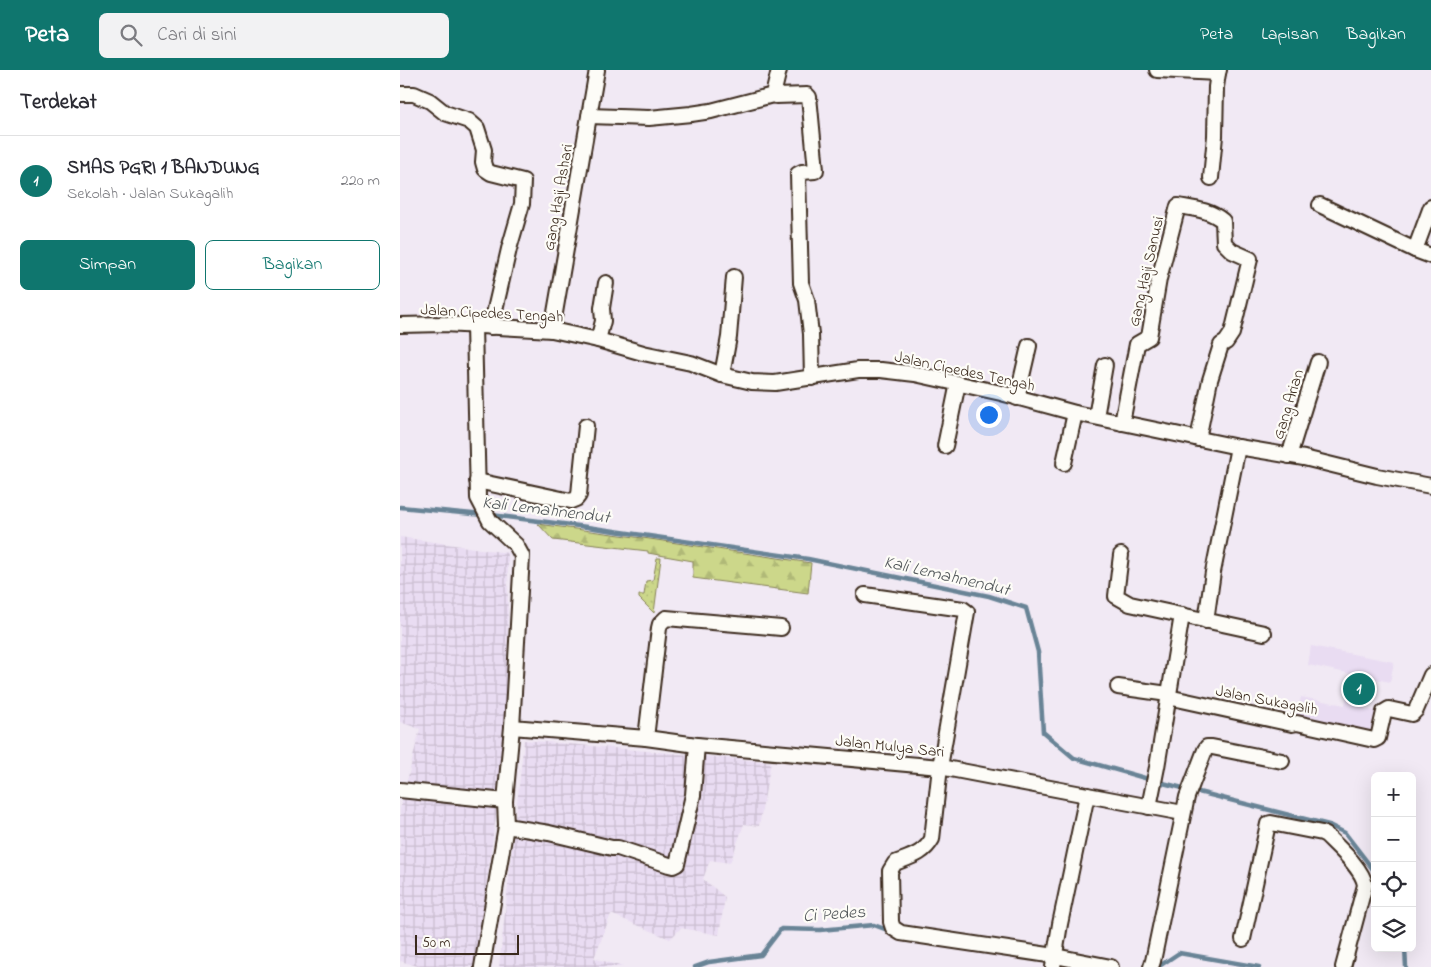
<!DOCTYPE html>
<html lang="id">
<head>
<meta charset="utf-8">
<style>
	:root { --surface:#fff; --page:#f2f2f3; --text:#2b2b33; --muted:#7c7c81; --line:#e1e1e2; --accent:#0f766e }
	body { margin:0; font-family:"Indie Flower",sans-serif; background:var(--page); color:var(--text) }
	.controls { position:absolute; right:15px; bottom:15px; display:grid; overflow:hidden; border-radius:8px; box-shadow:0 5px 20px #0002 }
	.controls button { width:45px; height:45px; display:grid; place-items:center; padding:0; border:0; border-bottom:1px solid var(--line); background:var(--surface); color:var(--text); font:25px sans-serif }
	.scale { position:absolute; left:15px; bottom:12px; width:104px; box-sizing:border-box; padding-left:5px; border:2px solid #3b2a1e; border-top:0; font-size:14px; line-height:18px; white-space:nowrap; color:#3b2a1e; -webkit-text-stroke:4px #fdfcf7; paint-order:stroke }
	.you { position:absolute; left:588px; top:344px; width:18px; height:18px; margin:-12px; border:4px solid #fff; border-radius:50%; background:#1a73e8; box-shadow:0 0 0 8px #1a73e833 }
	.badge { display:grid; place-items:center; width:32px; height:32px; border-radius:50%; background:var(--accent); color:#fff; font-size:16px; font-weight:700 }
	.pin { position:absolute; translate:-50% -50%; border:2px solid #fff; box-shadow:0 1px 5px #0006 }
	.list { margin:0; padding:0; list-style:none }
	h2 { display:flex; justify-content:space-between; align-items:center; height:65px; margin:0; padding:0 20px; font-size:21px }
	h2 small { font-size:16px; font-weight:400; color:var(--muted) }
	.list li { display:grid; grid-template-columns:32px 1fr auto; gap:15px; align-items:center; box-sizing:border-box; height:90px; padding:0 20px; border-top:1px solid var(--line) }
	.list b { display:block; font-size:19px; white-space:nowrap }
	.list p { margin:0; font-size:16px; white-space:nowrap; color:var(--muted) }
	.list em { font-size:16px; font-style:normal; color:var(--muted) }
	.actions { display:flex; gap:10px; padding:15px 20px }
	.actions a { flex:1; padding:11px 0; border:1px solid var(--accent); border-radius:8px; text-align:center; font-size:18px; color:var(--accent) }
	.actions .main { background:var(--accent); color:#fff }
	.icon { flex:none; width:28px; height:28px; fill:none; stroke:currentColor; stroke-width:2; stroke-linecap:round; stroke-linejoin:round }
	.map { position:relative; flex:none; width:1031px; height:897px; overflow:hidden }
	header { display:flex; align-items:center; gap:30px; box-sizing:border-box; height:70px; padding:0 25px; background:var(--accent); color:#fff }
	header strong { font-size:24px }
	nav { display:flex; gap:28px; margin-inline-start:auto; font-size:18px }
	.search { width:350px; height:45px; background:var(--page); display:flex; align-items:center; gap:12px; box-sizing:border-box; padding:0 18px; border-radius:8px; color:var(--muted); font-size:19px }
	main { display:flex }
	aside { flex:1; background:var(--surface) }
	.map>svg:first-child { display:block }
	.built { fill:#e9dcf2 }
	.industrial { fill:url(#industrial-grid) }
	.forest { fill:url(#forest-firs); stroke:#848054 }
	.park { fill:url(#park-dots); stroke:#848054 }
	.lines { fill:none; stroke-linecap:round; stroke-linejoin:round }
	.stream { stroke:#698496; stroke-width:4.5 }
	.minor-casing { stroke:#3b2a1e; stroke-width:18 }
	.minor { stroke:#fdfcf7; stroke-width:14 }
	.labels { text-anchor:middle; stroke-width:4.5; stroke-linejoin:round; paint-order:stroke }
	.street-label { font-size:16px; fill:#3b2a1e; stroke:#fdfcf7 }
	.water-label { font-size:18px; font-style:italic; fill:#52575a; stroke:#fdfcf7 }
</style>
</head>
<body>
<header>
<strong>Peta</strong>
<div class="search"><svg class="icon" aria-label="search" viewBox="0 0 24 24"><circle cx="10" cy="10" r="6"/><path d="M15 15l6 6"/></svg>Cari di sini</div>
<nav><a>Peta</a><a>Lapisan</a><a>Bagikan</a></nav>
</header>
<main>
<aside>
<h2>Terdekat<small></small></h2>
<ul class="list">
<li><span class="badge">1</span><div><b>SMAS PGRI 1 BANDUNG</b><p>Sekolah · Jalan Sukagalih</p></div><em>220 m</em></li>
</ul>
<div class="actions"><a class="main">Simpan</a><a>Bagikan</a></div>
</aside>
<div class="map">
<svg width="1031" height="897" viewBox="0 0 1031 897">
	<defs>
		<pattern id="industrial-grid" width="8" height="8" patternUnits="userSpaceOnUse" patternTransform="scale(1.25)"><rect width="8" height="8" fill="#e9dcf2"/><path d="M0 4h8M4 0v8" fill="none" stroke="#c9bdcf"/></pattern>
		<pattern id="forest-firs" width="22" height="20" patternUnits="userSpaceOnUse" patternTransform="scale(1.25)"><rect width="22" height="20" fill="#ccd78a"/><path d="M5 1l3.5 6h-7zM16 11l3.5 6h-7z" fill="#b0b977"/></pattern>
		<pattern id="park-dots" width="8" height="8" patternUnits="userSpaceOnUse" patternTransform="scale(1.25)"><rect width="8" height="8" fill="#ccd78a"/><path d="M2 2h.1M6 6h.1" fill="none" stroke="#b0b977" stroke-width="1.8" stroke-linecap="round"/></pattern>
	</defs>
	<rect width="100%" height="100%" fill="#f1e9f4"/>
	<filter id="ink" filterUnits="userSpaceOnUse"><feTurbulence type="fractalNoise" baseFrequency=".02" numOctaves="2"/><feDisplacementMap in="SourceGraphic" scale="10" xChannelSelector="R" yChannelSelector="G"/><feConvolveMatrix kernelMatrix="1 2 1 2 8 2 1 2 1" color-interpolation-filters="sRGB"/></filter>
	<g filter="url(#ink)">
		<path class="built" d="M911,576l83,16 -4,20 -19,-4 -6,31 10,2 -5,23 -74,-15 5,-22 44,8 7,-31 -44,-9z"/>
		<g class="industrial">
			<path d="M0,467l108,16 -1,182 -32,232h-54l-21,-6v-152l20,-80 -20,-7z"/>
			<path d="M124,670l247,22 -12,64 -15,-2 -14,39 -20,-3 -7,19 22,18 -6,38 -38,-7 -11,11 -59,-25 -17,44 29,9h-124z"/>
		</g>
		<path class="forest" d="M138,454l112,15 161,24 -3,30 -115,-15v-17l-45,-8v-2l-95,-11z"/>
		<path class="park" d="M257,488h4l-7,55 -15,-15v-3h5l2,-14 7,-1z"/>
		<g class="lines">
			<g class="stream">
				<path d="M0,437l83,8"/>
				<path d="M91,445l96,12 221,32 181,37 37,12 12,44 5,80 31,26 85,24 170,43 16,8 30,39"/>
				<path d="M1005,878l1,19"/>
				<path d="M295,897l14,-5 52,-7 20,-26 39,1 54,-5 16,6"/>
				<path d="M758,897l21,-14 80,14"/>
			</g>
			<defs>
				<g id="minor">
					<path d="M757,0l61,3 1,-3"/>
					<path d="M0,24h14l16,7 15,12 24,8 8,7 7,22 -1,12 2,7 6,4 32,8 -1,23 -13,45 -18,78"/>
					<path d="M373,25l3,1 31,-1 2,2 1,10 6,63 -1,1 -13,1 -4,2 3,109 6,17 4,34 1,44"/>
					<path d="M189,46l60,2 42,-4 20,-3 62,-16 6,-25"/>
					<path d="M811,108l4,-42 1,-49 2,-14"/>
					<path d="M920,135l95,45 16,6"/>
					<path d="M1015,180l16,-43"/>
					<path d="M0,255l44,-1 108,6 46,10 45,13 48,10 31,12 30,7 23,1 83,-13h23l34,4 86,19 74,20 163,34 66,11 73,18 54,10"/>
					<path d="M74,256l4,172 12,23 26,24 6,11 -10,171 -7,74 1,25 -24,141"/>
					<path d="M152,260l45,-260"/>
					<path d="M198,270l5,-19 -1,-13 4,-25"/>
					<path d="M322,305l7,-38 5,-60"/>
					<path d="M617,328l12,-52"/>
					<path d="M696,347l9,-52"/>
					<path d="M722,353l15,-79 12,-7 10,-58 19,-73c17,3 32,4 45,15l1,22 8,8 18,8 -18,74 -6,9 -5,3 -11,35 -12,59"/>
					<path d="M545,376l13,-63"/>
					<path d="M889,386l29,-94"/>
					<path d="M664,393l11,-50"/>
					<path d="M77,411l94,20 5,-2 3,-4 1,-11 6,-58"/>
					<path d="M721,485l-5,41 14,8 134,29"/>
					<path d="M465,525l98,14 4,3 -27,155 -8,72c-8,15 -22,18 -37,24l-5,8 1,51 2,6 8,5 154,23 56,11"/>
					<path d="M806,551l7,-49 25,-125"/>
					<path d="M718,617l50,7"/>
					<path d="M768,627l124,27 5,-1 77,17 4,-2 6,-26 5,-3 23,5 4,-4 15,-35"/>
					<path d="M112,657l134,11 51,7 243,22 147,28 -27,129 -7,43"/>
					<path d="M246,668l13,-110 1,-4 6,-6 115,10"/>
					<path d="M0,720l105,11"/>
					<path d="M687,725l96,18"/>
					<path d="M749,737l8,-40 25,-152"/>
					<path d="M106,756l43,7 63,15h6l51,17 4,1 4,-2 16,-69 4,-50"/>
					<path d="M843,869l25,-115 3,-1 51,10 4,2c12,12 37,34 39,50l-22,82"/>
					<path d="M751,897l2,-6 34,-164 18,-47 2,-3h5l70,14"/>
				</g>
			</defs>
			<use href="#minor" class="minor-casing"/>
			<use href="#minor" class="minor"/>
		</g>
	</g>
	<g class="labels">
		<g class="street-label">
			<text transform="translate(157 127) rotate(-80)" y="6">Gang Haji Ashari</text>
			<text transform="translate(745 201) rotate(-77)" y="6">Gang Haji Sanusi</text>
			<text transform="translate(92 242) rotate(3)" y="6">Jalan Cipedes Tengah</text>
			<text transform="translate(565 300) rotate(12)" y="6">Jalan Cipedes Tengah</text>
			<text transform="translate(887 334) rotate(-73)" y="6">Gang Arian</text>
			<text transform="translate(867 629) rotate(11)" y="6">Jalan Sukagalih</text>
			<text transform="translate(490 675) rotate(6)" y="6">Jalan Mulya Sari</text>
		</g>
		<g class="water-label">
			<text transform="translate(146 439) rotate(7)" y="6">Kali Lemahnendut</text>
			<text transform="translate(547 505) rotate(13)" y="6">Kali Lemahnendut</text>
			<text transform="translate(434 843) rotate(-4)" y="6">Ci Pedes</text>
		</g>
	</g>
</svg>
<div class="controls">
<button>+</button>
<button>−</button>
<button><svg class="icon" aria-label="locate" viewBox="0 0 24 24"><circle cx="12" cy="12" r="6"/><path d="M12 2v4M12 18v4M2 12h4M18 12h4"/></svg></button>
<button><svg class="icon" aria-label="layers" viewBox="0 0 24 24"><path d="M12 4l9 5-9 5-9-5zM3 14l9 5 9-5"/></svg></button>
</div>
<div class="scale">50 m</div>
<div class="you"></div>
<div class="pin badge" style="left:959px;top:619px">1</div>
</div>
</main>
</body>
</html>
